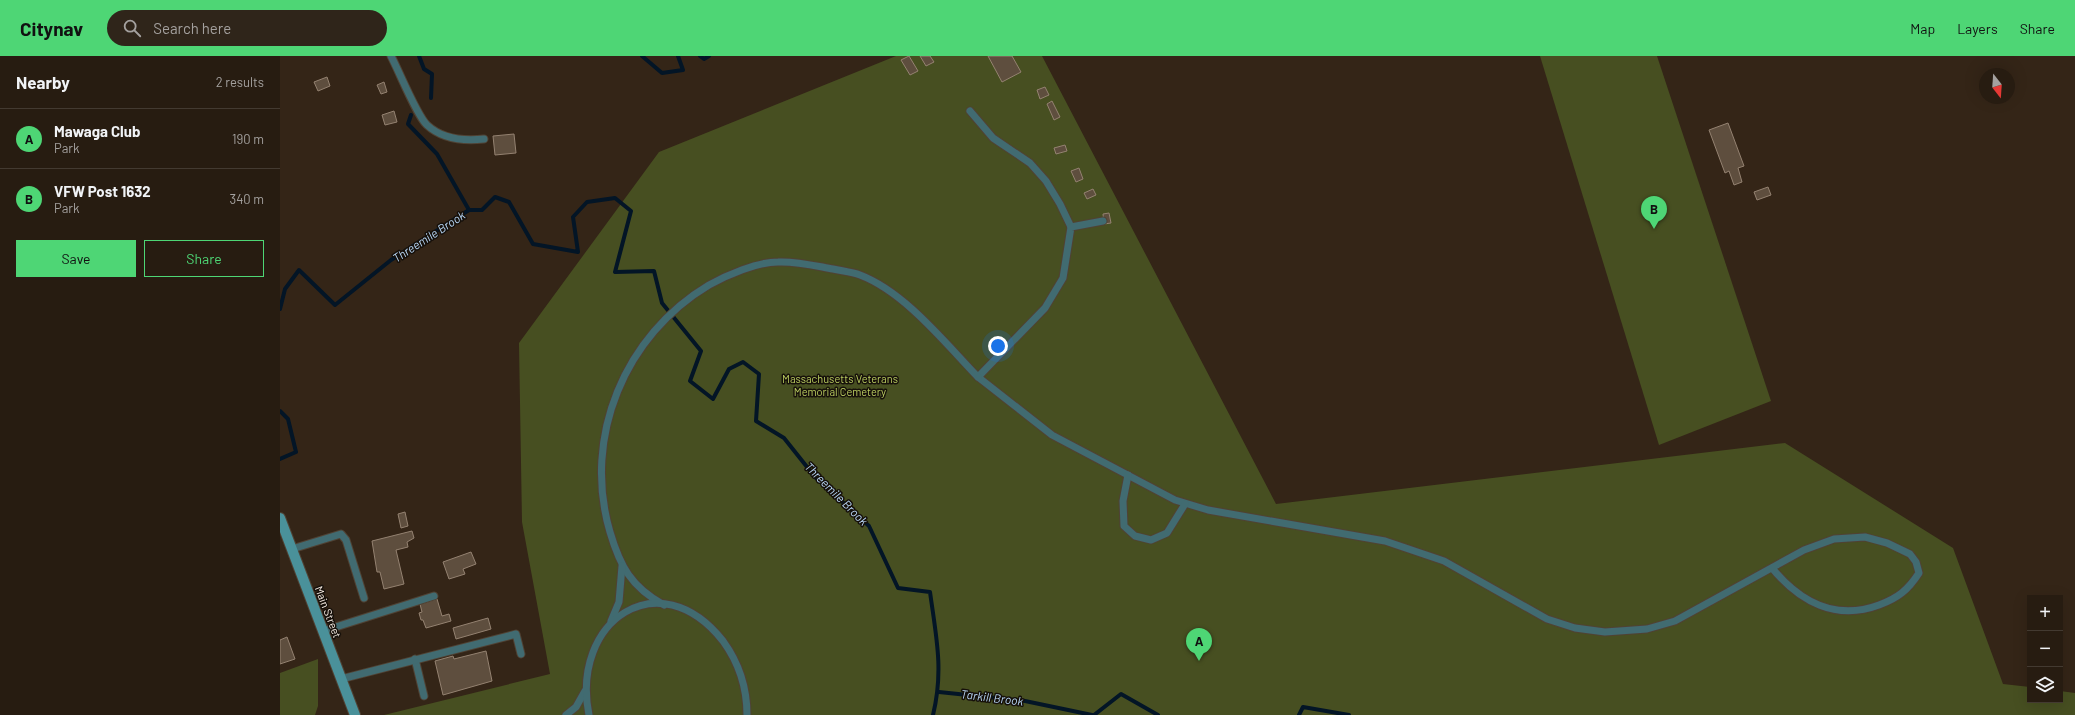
<!DOCTYPE html>
<html lang="en">
<head>
<meta charset="utf-8">
<style>
	:root { --surface:#271c11; --page:#2f251a; --text:#f1f3f6; --muted:#a4a19f; --line:#433a31; --accent:#4ed675 }
	body { margin:0; font-family:Barlow,sans-serif; background:var(--page); color:var(--text) }
	.controls { position:absolute; right:12px; bottom:12px; display:grid; overflow:hidden; border-radius:0px; box-shadow:0 4px 16px #0002 }
	.controls button { width:36px; height:36px; display:grid; place-items:center; padding:0; border:0; border-bottom:1px solid var(--line); background:var(--surface); color:var(--text); font:20px sans-serif }
	.compass { position:absolute; left:1699px; top:12px; width:36px; height:36px; border-radius:50%; background:var(--surface); box-shadow:0 4px 16px #0002; rotate:163deg }
	.you { position:absolute; left:718px; top:290px; width:14px; height:14px; margin:-10px; border:3px solid #fff; border-radius:50%; background:#1a73e8; box-shadow:0 0 0 6px #1a73e833 }
	.badge { display:grid; place-items:center; width:26px; height:26px; border-radius:50%; background:var(--accent); color:#111; font-size:13px; font-weight:700 }
	.pin { position:absolute; translate:-50% -33px; filter:drop-shadow(0 1px 2px #0008) }
	.pin::after { content:''; position:absolute; top:21px; width:14px; height:12px; background:inherit; clip-path:polygon(0 0,100% 0,50% 100%) }
	.list { margin:0; padding:0; list-style:none }
	h2 { display:flex; justify-content:space-between; align-items:center; height:52px; margin:0; padding:0 16px; font-size:17px }
	h2 small { font-size:13px; font-weight:400; color:var(--muted) }
	.list li { display:grid; grid-template-columns:26px 1fr auto; gap:12px; align-items:center; box-sizing:border-box; height:60px; padding:0 16px; border-top:1px solid var(--line) }
	.list b { display:block; font-size:15px; white-space:nowrap }
	.list p { margin:0; font-size:13px; white-space:nowrap; color:var(--muted) }
	.list em { font-size:13px; font-style:normal; color:var(--muted) }
	.actions { display:flex; gap:8px; padding:12px 16px }
	.actions a { flex:1; padding:9px 0; border:1px solid var(--accent); border-radius:0px; text-align:center; font-size:14px; color:var(--accent) }
	.actions .main { background:var(--accent); color:#111 }
	.icon { flex:none; width:22px; height:22px; fill:none; stroke:currentColor; stroke-width:2; stroke-linecap:round; stroke-linejoin:round }
	.map { position:relative; flex:none; width:1795px; height:659px; overflow:hidden }
	header { display:flex; align-items:center; gap:24px; box-sizing:border-box; height:56px; padding:0 20px; background:var(--accent); color:#111 }
	header strong { font-size:19px }
	nav { display:flex; gap:22px; margin-inline-start:auto; font-size:14px }
	.search { width:280px; height:36px; background:var(--page); display:flex; align-items:center; gap:10px; box-sizing:border-box; padding:0 14px; border-radius:22px; color:var(--muted); font-size:15px }
	main { display:flex }
	aside { flex:1; background:var(--surface) }
	.map>svg:first-child { display:block }
	.green { fill:#474f21 }
	.lines { fill:none; stroke-linecap:round; stroke-linejoin:round }
	.stream { stroke:#031526; stroke-width:4 }
	.building { fill:#5e4e3e; stroke:#948271 }
	.lane-casing { stroke:#504234; stroke-width:9 }
	.secondary-casing { stroke:#504234; stroke-width:12 }
	.lane { stroke:#416b71; stroke-width:7 }
	.secondary { stroke:#4a919a; stroke-width:10 }
	.labels { text-anchor:middle; stroke-width:3; stroke-linejoin:round; paint-order:stroke }
	.park-label { font-size:11px; fill:#bbce61; stroke:#16100a }
	.street-label { font-size:11px; fill:#fbf1e8; stroke:#16100a }
	.water-label { font-size:12px; font-style:italic; fill:#b9d8f7; stroke:#16100a }
</style>
</head>
<body>
<header>
<strong>Citynav</strong>
<div class="search"><svg class="icon" aria-label="search" viewBox="0 0 24 24"><circle cx="10" cy="10" r="6"/><path d="M15 15l6 6"/></svg>Search here</div>
<nav><a>Map</a><a>Layers</a><a>Share</a></nav>
</header>
<main>
<aside>
<h2>Nearby<small>2 results</small></h2>
<ul class="list">
<li><span class="badge">A</span><div><b>Mawaga Club</b><p>Park</p></div><em>190 m</em></li>
<li><span class="badge">B</span><div><b>VFW Post 1632</b><p>Park</p></div><em>340 m</em></li>
</ul>
<div class="actions"><a class="main">Save</a><a>Share</a></div>
</aside>
<div class="map">
<svg width="1795" height="659" viewBox="0 0 1795 659">
	<rect width="100%" height="100%" fill="#342517"/>
	<g class="green">
		<path d="M616,0h146l234,448 509,-61 168,105 50,136 27,3v13h30v-9l15,2v22h-1691l166,-41 -28,-152 -3,-179 140,-191z"/>
		<path d="M1260,0h117l114,345 -112,44z"/>
		<path d="M38,603v47l-3,9h-35v-42z"/>
	</g>
	<g class="lines">
		<g class="stream">
			<path d="M139,0l5,13 8,5 -1,24"/>
			<path d="M362,0l20,17 21,-3 -5,-14"/>
			<path d="M420,0l4,3 5,-3"/>
			<path d="M131,59l-3,9 29,30 32,56"/>
			<path d="M0,253l5,-20 14,-19 36,35 56,-45 78,-50h13l13,-13 14,5 24,42 45,8 -5,-35 14,-15 28,-4 16,13 -16,61 39,-1 8,32 39,48 -11,30 23,18 16,-30 14,-7 16,12 -3,47 28,17 31,39 54,49 29,62 32,4c6,44 14,78 3,123"/>
			<path d="M0,355l8,8 8,33 -16,7"/>
			<path d="M659,636l86,9 67,14"/>
			<path d="M814,659l27,-21 37,21"/>
			<path d="M1019,659l4,-8 46,8"/>
		</g>
	</g>
	<g class="building">
		<path d="M629,0l9,15 -8,4 -9,-15z"/>
		<path d="M640,0h10l4,6 -8,4z"/>
		<path d="M708,0h24l9,16 -19,10z"/>
		<path d="M47,21l3,9 -12,5 -4,-9z"/>
		<path d="M104,26l3,10 -6,2 -4,-9z"/>
		<path d="M765,31l4,8 -9,4 -3,-9z"/>
		<path d="M772,45l8,16 -6,3 -7,-16z"/>
		<path d="M114,55l3,11 -12,3 -3,-10z"/>
		<path d="M1448,67l16,43 -6,2 4,14 -8,3 -5,-14 -4,2 -16,-43z"/>
		<path d="M234,78l2,19 -21,2 -2,-19z"/>
		<path d="M785,89l2,6 -11,3 -2,-6z"/>
		<path d="M799,112l4,11 -7,3 -5,-11z"/>
		<path d="M1488,131l3,8 -14,5 -3,-8z"/>
		<path d="M813,133l3,6 -9,4 -3,-6z"/>
		<path d="M829,157l2,10 -7,1 -1,-10z"/>
		<path d="M125,456l3,14 -7,2 -3,-14z"/>
		<path d="M132,475l2,7 -7,4 1,5 -12,3 8,34 -20,5 -4,-17h-3l-5,-31z"/>
		<path d="M191,496l5,12 -13,5 2,5 -16,5 -6,-17z"/>
		<path d="M157,543l5,17 7,-2 2,7 -25,7 -3,-8h-2l-2,-7 3,-1 -2,-8z"/>
		<path d="M208,562l3,11 -35,10 -3,-11z"/>
		<path d="M7,581l8,22 -15,5v-24z"/>
		<path d="M206,595l6,30 -49,14 -8,-34 18,-5 1,3z"/>
	</g>
	<g class="lines">
		<defs>
			<g id="lane">
				<path d="M111,0c8,15 26,60 36,69 15,14 38,16 57,14"/>
				<path d="M690,55l23,27 37,25 16,18 14,23 11,23"/>
				<path d="M823,165l-32,6 -8,51 -18,30 -67,69 74,58 123,65 33,10 177,31 59,20 103,58 28,9 30,4 42,-3 28,-8 129,-71 30,-11 31,-2 22,6 23,11 6,8 3,11c-11,17 -21,25 -40,32 -43,16 -79,-3 -107,-37"/>
				<path d="M848,419l-5,26 1,25 11,10 16,4 16,-7 18,-29"/>
				<path d="M12,493l49,-15 5,6 18,58"/>
				<path d="M384,549c-33,-18 -44,-39 -54,-73 -28,-95 15,-197 99,-247 18,-10 48,-23 69,-23 18,-1 38,4 55,7 9,2 19,3 27,6 45,17 86,69 118,102"/>
				<path d="M331,565l8,-19 3,-36"/>
				<path d="M43,575l111,-35"/>
				<path d="M135,603l9,37"/>
				<path d="M61,623l175,-45 5,20"/>
				<path d="M286,659l10,-8 9,-16"/>
				<path d="M309,659c-19,-94 70,-155 134,-74 16,22 24,47 24,74"/>
			</g>
			<path id="secondary" d="M0,462l75,197"/>
		</defs>
		<use href="#lane" class="lane-casing"/>
		<use href="#secondary" class="secondary-casing"/>
		<use href="#lane" class="lane"/>
		<use href="#secondary" class="secondary"/>
	</g>
	<g class="labels">
		<g class="park-label">
			<text x="560" y="327">Massachusetts Veterans<tspan x="560" dy="13">Memorial Cemetery</tspan></text>
		</g>
		<g class="street-label">
			<text transform="translate(48 556) rotate(69)" y="4">Main Street</text>
		</g>
		<g class="water-label">
			<text transform="translate(149 181) rotate(-33)" y="4">Threemile Brook</text>
			<text transform="translate(556 438) rotate(45)" y="4">Threemile Brook</text>
			<text transform="translate(712 642) rotate(7)" y="4">Tarkill Brook</text>
		</g>
	</g>
</svg>
<div class="controls">
<button>+</button>
<button>−</button>
<button><svg class="icon" aria-label="layers" viewBox="0 0 24 24"><path d="M12 4l9 5-9 5-9-5zM3 14l9 5 9-5"/></svg></button>
</div>
<svg class="compass" viewBox="-18 -18 36 36"><path d="M0-13l5 13h-10z" fill="#e53935"/><path d="M0 13l5-13h-10z" fill="#a4a19f"/></svg>
<div class="you"></div>
<div class="pin badge" style="left:919px;top:605px">A</div>
<div class="pin badge" style="left:1374px;top:173px">B</div>
</div>
</main>
</body>
</html>
